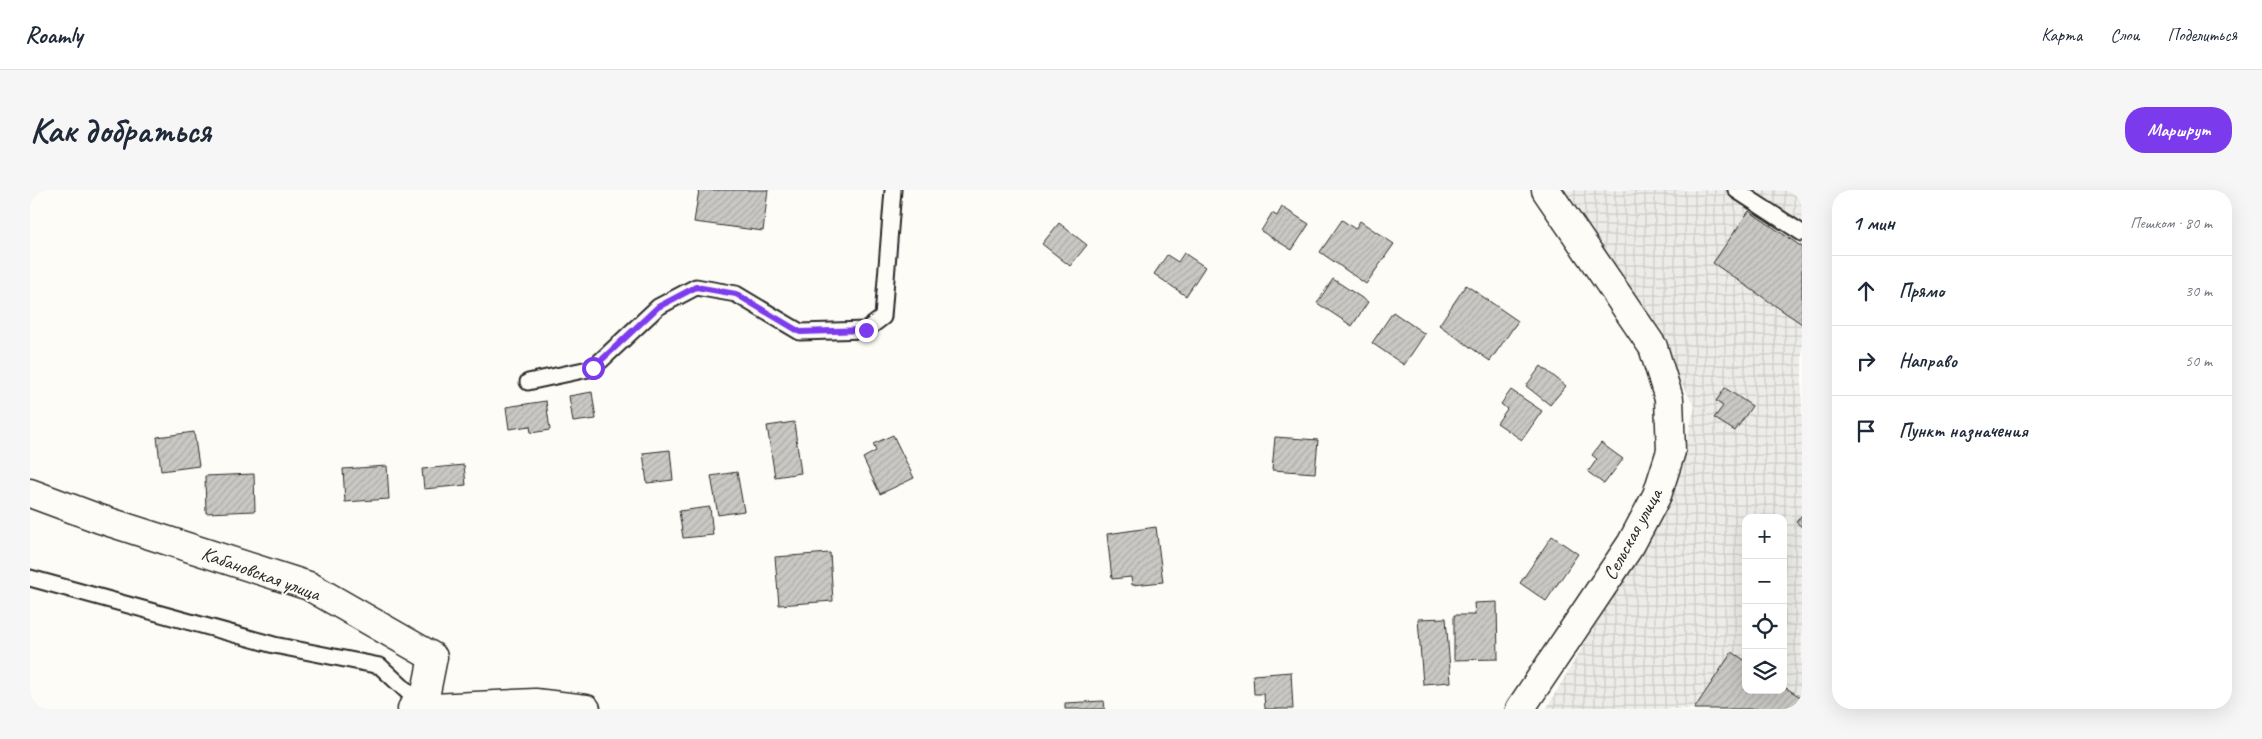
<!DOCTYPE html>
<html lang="ru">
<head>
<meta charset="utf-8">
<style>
	:root { --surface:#fff; --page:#f6f6f7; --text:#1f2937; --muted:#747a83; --line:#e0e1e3; --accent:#7c3aed }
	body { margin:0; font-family:Caveat,sans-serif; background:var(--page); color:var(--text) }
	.controls { position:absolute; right:15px; bottom:15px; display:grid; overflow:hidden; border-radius:10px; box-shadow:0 5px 20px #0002 }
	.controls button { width:45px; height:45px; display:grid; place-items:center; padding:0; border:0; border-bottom:1px solid var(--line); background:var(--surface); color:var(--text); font:25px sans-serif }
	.stop { position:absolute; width:15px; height:15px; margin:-11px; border:4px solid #7c3aed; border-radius:50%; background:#fff }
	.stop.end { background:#7c3aed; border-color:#fff; box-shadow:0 1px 5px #0008 }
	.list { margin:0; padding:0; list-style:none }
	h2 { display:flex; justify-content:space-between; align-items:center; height:65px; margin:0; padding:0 20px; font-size:21px }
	h2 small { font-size:16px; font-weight:400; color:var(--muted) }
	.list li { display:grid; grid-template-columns:32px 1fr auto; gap:15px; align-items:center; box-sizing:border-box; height:70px; padding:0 20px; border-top:1px solid var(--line) }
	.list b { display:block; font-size:19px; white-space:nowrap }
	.list em { font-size:16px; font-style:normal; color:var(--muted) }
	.icon { flex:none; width:28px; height:28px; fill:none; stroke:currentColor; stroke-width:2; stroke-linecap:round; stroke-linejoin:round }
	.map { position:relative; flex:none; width:1772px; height:519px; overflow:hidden; border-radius:20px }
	header { display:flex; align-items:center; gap:30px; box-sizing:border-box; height:70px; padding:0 25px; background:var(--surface); border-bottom:1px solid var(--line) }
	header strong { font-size:24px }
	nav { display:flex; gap:28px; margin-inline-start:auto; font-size:18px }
	.intro { display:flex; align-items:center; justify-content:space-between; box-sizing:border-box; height:120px; padding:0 30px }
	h1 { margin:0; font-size:35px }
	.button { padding:12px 22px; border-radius:20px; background:var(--accent); color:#fff; font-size:18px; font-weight:700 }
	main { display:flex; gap:30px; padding:0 30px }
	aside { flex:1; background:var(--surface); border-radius:20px; box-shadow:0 5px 20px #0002 }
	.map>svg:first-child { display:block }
	.industrial { fill:url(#industrial-grid); fill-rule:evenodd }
	.building { fill:url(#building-hatch); stroke:#2b2b2b }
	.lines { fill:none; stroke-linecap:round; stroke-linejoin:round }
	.service-casing { stroke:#2b2b2b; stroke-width:19 }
	.minor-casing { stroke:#2b2b2b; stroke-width:31 }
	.primary-casing { stroke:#2b2b2b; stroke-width:31 }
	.service { stroke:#fdfcf7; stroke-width:15 }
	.minor { stroke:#fdfcf7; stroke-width:28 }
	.primary { stroke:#fdfcf7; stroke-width:28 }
	.route { stroke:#7c3aed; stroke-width:6 }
	.labels { text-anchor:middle; stroke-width:4; stroke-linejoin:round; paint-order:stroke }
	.street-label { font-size:20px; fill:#2b2b2b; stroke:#fdfcf7 }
</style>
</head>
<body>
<header>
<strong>Roamly</strong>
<nav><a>Карта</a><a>Слои</a><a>Поделиться</a></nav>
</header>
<div class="intro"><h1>Как добраться</h1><a class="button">Маршрут</a></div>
<main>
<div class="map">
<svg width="1772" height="519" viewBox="0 0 1772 519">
	<defs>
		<pattern id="industrial-grid" width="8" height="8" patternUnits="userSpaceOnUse" patternTransform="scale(1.25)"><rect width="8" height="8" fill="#edece8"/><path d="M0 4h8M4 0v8" fill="none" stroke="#cbcbc7"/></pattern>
		<pattern id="building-hatch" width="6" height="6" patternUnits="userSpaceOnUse" patternTransform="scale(1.25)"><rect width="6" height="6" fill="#c9c8c4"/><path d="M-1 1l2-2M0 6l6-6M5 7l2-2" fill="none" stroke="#adaca9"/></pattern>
	</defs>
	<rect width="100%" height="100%" fill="#fdfcf7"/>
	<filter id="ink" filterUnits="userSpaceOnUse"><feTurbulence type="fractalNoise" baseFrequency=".02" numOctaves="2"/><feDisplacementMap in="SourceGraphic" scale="10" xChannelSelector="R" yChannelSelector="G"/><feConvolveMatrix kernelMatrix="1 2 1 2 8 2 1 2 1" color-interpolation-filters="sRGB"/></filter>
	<g filter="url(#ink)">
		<path class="industrial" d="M1530,0h242v519h-256l128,-218 21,-85zM1716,328h37v172h-37z"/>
		<g class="building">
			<path d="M669,0h69l-5,41 -69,-9z"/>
			<path d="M1252,17l27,17 -17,26 -31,-19 11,-18 5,3z"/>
			<path d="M1719,21l53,36v77l-89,-61z"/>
			<path d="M1312,30l13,9 5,-8 34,23 -28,40 -46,-32z"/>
			<path d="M1029,33l28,22 -17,21 -28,-22z"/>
			<path d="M1154,63l21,14 -19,29 -32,-22 13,-19 11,7z"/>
			<path d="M1303,89l35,23 -16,24 -35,-23z"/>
			<path d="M1436,95l52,36 -28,40 -51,-36z"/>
			<path d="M1363,122l32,22 -21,31 -32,-22z"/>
			<path d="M1511,176l25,20 -16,19 -24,-19z"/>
			<path d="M1695,198l27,18 -17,25 -21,-13 9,-12 -7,-5z"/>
			<path d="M1481,200l31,21 -20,29 -25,-17 10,-14 -6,-5z"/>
			<path d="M562,202l4,27 -23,3 -4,-26z"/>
			<path d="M516,211l4,29 -19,3 -1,-7 -21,3 -3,-22z"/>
			<path d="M764,232l7,51 -26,4 -8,-51z"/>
			<path d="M164,242l5,34 -38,5 -4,-34z"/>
			<path d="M863,245l21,43 -34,16 -17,-36 13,-7 -3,-7z"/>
			<path d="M1245,247l43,3 -3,33 -43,-3z"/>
			<path d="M1571,253l22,16 -19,25 -16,-12 9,-13 -5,-4z"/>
			<path d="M640,260l3,30 -26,3 -4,-30z"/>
			<path d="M434,275l2,20 -42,4 -2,-20z"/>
			<path d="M357,276l2,33 -44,3 -2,-33z"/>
			<path d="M707,282l7,39 -26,4 -7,-39z"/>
			<path d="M224,284l1,37 -49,2 -1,-37z"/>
			<path d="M680,317l3,28 -30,3 -4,-27z"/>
			<path d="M1772,325v12l-6,-5z"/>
			<path d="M1126,337l7,55 -31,3 -1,-8 -19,2 -5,-45z"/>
			<path d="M1522,346l26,18 -32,47 -26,-18z"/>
			<path d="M800,363l3,48 -54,4 -4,-48z"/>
			<path d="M1467,412l1,57 -44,1v-45h21l-1,-12z"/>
			<path d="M1416,428l5,64 -28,2 -5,-65z"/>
			<path d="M1702,462l14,9v29h37v-4l19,12v11h-108z"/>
			<path d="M1261,482l2,37h-28l-1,-15h-10l-1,-19z"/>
			<path d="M1074,511l1,8h-40v-6z"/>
		</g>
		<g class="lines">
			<defs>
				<g id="service">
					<path d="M1706,0l66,43"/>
					<path d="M498,192l65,-14 65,-61 38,-20 40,7 64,38 66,-2 17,-13 10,-127"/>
					<path d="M0,388l244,67 106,21 45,42"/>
				</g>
				<g id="minor">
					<path d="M0,303l70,26 209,67 124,71 -10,50"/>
					<path d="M1490,519l111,-165 26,-49 14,-44 -2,-52 -16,-52 -107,-157"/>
				</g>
				<path id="primary" d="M382,519l123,-6 51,6"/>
			</defs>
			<use href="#service" class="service-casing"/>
			<use href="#minor" class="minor-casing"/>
			<use href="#primary" class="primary-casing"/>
			<use href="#service" class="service"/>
			<use href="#minor" class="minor"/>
			<use href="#primary" class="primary"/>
		</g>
	</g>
	<g class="lines" filter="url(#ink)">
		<path class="route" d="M563,178l65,-61 38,-20 40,7 64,38 66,-2"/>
	</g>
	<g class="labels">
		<g class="street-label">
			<text transform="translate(1602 344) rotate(-61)" y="7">Сельская улица</text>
			<text transform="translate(231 383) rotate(20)" y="7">Кабановская улица</text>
		</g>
	</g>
</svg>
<div class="controls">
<button>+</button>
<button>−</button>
<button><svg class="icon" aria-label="locate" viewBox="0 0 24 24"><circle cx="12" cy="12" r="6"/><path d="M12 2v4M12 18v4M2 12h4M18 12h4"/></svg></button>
<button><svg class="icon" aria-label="layers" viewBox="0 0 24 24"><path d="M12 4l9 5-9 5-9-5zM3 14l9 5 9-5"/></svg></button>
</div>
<div class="stop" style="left:563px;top:178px"></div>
<div class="stop end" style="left:836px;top:140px"></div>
</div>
<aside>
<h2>1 мин<small>Пешком · 80 m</small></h2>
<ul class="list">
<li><svg class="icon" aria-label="ahead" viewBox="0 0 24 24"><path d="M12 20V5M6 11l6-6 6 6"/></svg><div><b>Прямо</b></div><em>30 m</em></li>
<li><svg class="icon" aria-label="right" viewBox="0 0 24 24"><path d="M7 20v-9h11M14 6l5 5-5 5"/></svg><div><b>Направо</b></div><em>50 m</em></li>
<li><svg class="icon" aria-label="arrive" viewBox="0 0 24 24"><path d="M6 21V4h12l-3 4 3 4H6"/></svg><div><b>Пункт назначения</b></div></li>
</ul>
</aside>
</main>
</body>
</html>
